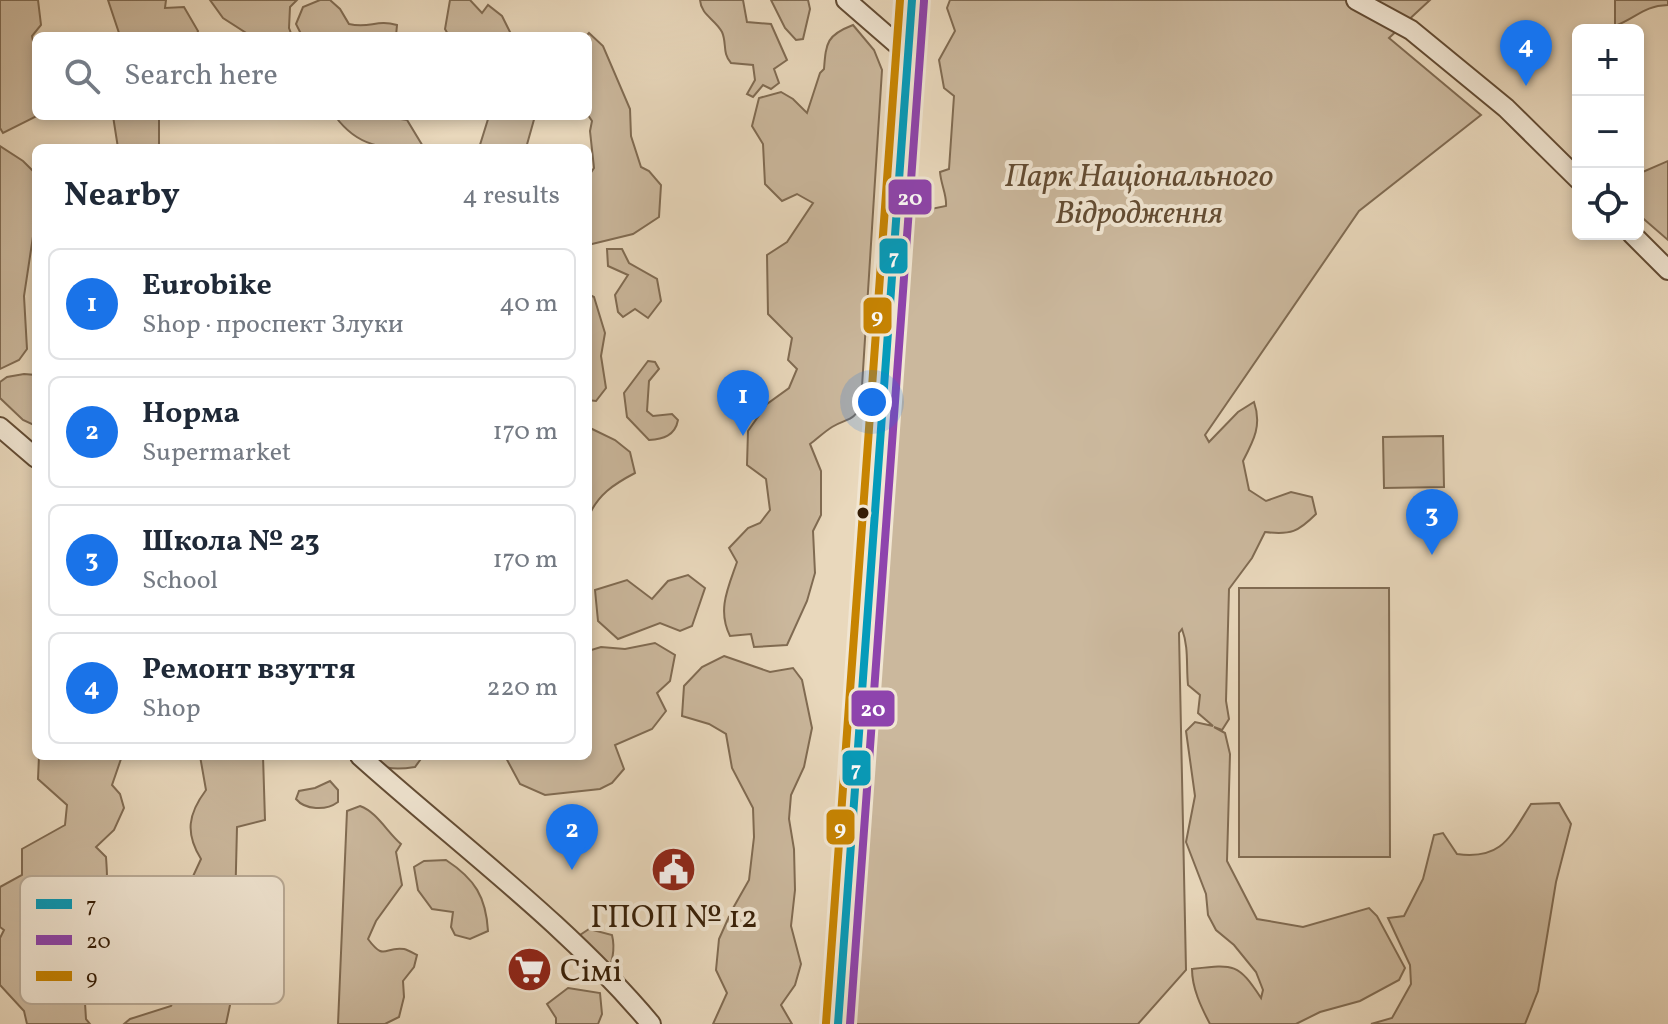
<!DOCTYPE html>
<html lang="en">
<head>
<meta charset="utf-8">
<style>
	:root { --surface:#fff; --page:#f6f6f7; --text:#1f2937; --muted:#747a83; --line:#e0e1e3; --accent:#1a73e8 }
	body { margin:0; font-family:Vollkorn,serif; background:var(--page); color:var(--text) }
	.controls { position:absolute; right:24px; top:24px; display:grid; overflow:hidden; border-radius:12px; box-shadow:0 4px 12px #0003 }
	.controls button { width:72px; height:72px; display:grid; place-items:center; padding:0; border:0; border-bottom:2px solid var(--line); background:var(--surface); color:var(--text); font:40px sans-serif }
	.you { position:absolute; left:872px; top:402px; width:28px; height:28px; margin:-20px; border:6px solid #fff; border-radius:50%; background:#1a73e8; box-shadow:0 0 0 12px #1a73e833 }
	.badge { display:grid; place-items:center; width:52px; height:52px; border-radius:50%; background:var(--accent); color:#fff; font-size:26px; font-weight:700 }
	.pin { position:absolute; translate:-50% -66px; filter:drop-shadow(0 2px 4px #0008) }
	.pin::after { content:''; position:absolute; top:42px; width:28px; height:24px; background:inherit; clip-path:polygon(0 0,100% 0,50% 100%) }
	.list { margin:0; padding:0; list-style:none }
	h2 { display:flex; justify-content:space-between; align-items:center; height:104px; margin:0; padding:0 32px; font-size:34px }
	h2 small { font-size:26px; font-weight:400; color:var(--muted) }
	.list li { display:grid; grid-template-columns:52px 1fr auto; gap:24px; align-items:center; box-sizing:border-box; height:112px; margin:0 16px 16px; padding:0 16px; border:2px solid var(--line); border-radius:12px }
	.list b { display:block; font-size:30px; white-space:nowrap }
	.list p { margin:0; font-size:26px; white-space:nowrap; color:var(--muted) }
	.list em { font-size:26px; font-style:normal; color:var(--muted) }
	.icon { flex:none; width:44px; height:44px; fill:none; stroke:currentColor; stroke-width:2; stroke-linecap:round; stroke-linejoin:round }
	.map { position:relative; flex:none; width:1668px; height:1024px; overflow:hidden }
	.search { position:absolute; background:var(--surface); box-shadow:0 4px 12px #0003; left:32px; top:32px; width:560px; height:88px; display:flex; align-items:center; gap:20px; box-sizing:border-box; padding:0 28px; border-radius:12px; color:var(--muted); font-size:30px }
	.panel { position:absolute; background:var(--surface); box-shadow:0 4px 12px #0003; left:32px; top:144px; width:560px; height:616px; border-radius:12px }
	.map>svg:first-child { display:block }
	.green { fill:#cbb89d; stroke:#806b52; stroke-width:2 }
	.lines { fill:none; stroke-linecap:round; stroke-linejoin:round }
	.minor-casing { stroke:#634c34; stroke-width:22 }
	.secondary-casing { stroke:#361e06; stroke-width:30 }
	.minor { stroke:#f1e6d3; stroke-width:18 }
	.secondary { stroke:#f1e6d3; stroke-width:26 }
	.bus-1-casing { stroke:#f1e6d3; stroke-width:14 }
	.bus-2-casing { stroke:#f1e6d3; stroke-width:14 }
	.bus-3-casing { stroke:#f1e6d3; stroke-width:14 }
	.bus-1 { stroke:#059bba; stroke-width:8 }
	.bus-2 { stroke:#8e44ad; stroke-width:8 }
	.bus-3 { stroke:#c78402; stroke-width:8 }
	.bus-dot { fill:#361e06; stroke:#f1e6d3; stroke-width:3 }
	.labels { text-anchor:middle; stroke-width:8; stroke-linejoin:round; paint-order:stroke }
	.park-label { font-size:32px; font-style:italic; fill:#634c33; stroke:#f1e6d3 }
	.poi-label { font-size:32px; fill:#361e06; stroke:#f1e6d3 }
	.key { fill:#f1e6d3; stroke:#b9aa96; stroke-width:2 }
	.key-label { font-size:22px; fill:#361e06 }
	.line-badge { stroke:#f1e6d3; stroke-width:3 }
	.badge-label { font-size:22px; text-anchor:middle; font-weight:bold; fill:#fff }
</style>
</head>
<body>
<div class="map">
<svg width="1668" height="1024" viewBox="0 0 1668 1024">
	<rect width="100%" height="100%" fill="#e9d8bc"/>
	<filter id="stains"><feTurbulence type="fractalNoise" baseFrequency=".0025" numOctaves="4"/><feColorMatrix values="0 0 0 0 .2 0 0 0 0 .09 0 0 0 0 .02 0 0 0 .5 -.17"/></filter>
	<radialGradient id="worn" r=".72"><stop offset=".6" stop-color="#630" stop-opacity="0"/><stop offset="1" stop-color="#630" stop-opacity=".3"/></radialGradient>
	<g class="green">
		<path d="M0,0h38l3,25 -9,11 4,20 1,60 -34,17 -3,-5z"/>
		<path d="M108,0h58l-1,8 19,-1 14,24 -2,5h-76z"/>
		<path d="M210,0h87l-7,7 -1,21 3,8h-41l-28,-18z"/>
		<path d="M320,0h10l10,9 9,15c21,5 27,-5 48,1l-1,11h-94l-6,-12 7,-17z"/>
		<path d="M450,0h20l12,13 6,-8 14,11 10,20h-63l-4,-7z"/>
		<path d="M700,0h43l4,22 24,2 16,36 -13,9 5,14 -8,6 -8,-4 -10,12 -6,-3 8,-14 -2,-15 -22,-2c-9,-10 -4,-20 -9,-31 -7,-13 -21,-17 -22,-32z"/>
		<path d="M771,0h37l2,9 -7,30 -7,1 -11,-12z"/>
		<path d="M950,0h480l-41,38 92,77 -122,96 -154,224 4,7 29,-30 16,-10c8,23 0,38 -11,59l6,29 17,11 25,-9 21,5 4,17c-18,18 -25,21 -51,18l-13,26 -23,31 -3,112 3,18 -7,11 -8,-3 11,6 5,21 -3,107 30,58 46,8 66,-19 8,8 28,52 -6,12 -39,21 -40,11 -24,12h-86c-9,-17 -18,-36 -18,-55 42,-5 46,-6 69,29l2,-8 -7,-18 -22,-27 -18,-15 -8,-15 -2,-21 -20,-52 9,-46 -9,-65 9,-9 18,4 -15,-13 2,-18 -12,-10c-2,-20 1,-37 -6,-56l-3,4 7,337 -48,54h-298l21,-254 15,-48v-100l19,-238 9,-56 3,-90 9,-26 30,-6c1,-11 -5,-21 -6,-34l9,-3 5,-73 -10,-8 -5,-28 16,-29 -8,-23z"/>
		<path d="M1615,0h53v5c-25,1 -30,12 -53,21z"/>
		<path d="M853,25l21,25 8,20 -21,332c-5,20 -15,16 -29,25 -8,5 -15,12 -22,17l11,27v44l-8,16 2,42 -8,28 -20,44 -33,2 -3,-13 -21,2c-13,-26 -2,-48 7,-74l-8,-14 19,-20 12,-5 10,-13 -4,-31 -19,-14 1,-34 19,-27 22,-16 8,-19 -9,-9 4,-22 -24,-24 -1,-59 20,-13 26,-39 -16,-9 -15,7 -17,-17 -2,-40 -11,-18 7,-28 22,-6 12,7 14,14 13,-40 4,-4c2,-27 3,-34 29,-44z"/>
		<path d="M589,33l14,13 27,63 1,27 10,31 8,4 12,14 -2,32 -26,17 -45,11v-68l6,-9 -4,-37 2,-10 -4,-6v-79h-2z"/>
		<path d="M113,116h46v32h-41z"/>
		<path d="M335,116h47l25,4 17,28c-38,0 -64,2 -89,-32z"/>
		<path d="M489,116h46l-9,32h-47z"/>
		<path d="M0,146l23,15 13,13 -2,56 -10,66 3,53 -8,11 -19,9z"/>
		<path d="M1668,161v79l-30,-26v-40z"/>
		<path d="M607,249h15l7,14 28,16 4,22 -13,17 -13,-9 -12,8 -5,-5 -3,-17 13,-20 -20,-9z"/>
		<path d="M588,294l6,3 11,36 -4,23 5,32 -10,13 -8,-1z"/>
		<path d="M648,361l7,1 4,7 -10,12 -2,30 6,5 19,-2 6,6c-3,16 -15,19 -29,20l-22,-23 -3,-24z"/>
		<path d="M24,374l12,1v51l-13,-6 -23,-22v-16l7,-5z"/>
		<path d="M588,427l27,13 15,12 5,21c-21,11 -38,22 -47,45z"/>
		<path d="M1443,436l1,51 -60,1 -1,-51z"/>
		<path d="M688,575l17,13 -13,38 -12,5 -20,-8 -42,16 -20,-18 -3,-31 32,-10 25,19 16,-18z"/>
		<path d="M1239,588h150l1,269h-151z"/>
		<path d="M655,643l20,12 -5,26 -13,12 9,18 -14,18 -37,16 9,24 -12,14 -12,6 -55,6 -25,-11 -15,-28h83v-105l13,-4 24,2z"/>
		<path d="M724,656l46,16 23,-4 9,12 10,48 -8,39 -13,28 -2,24 5,30 1,41 -4,36 10,38 -6,21 -14,20 11,19h-79l14,-31 -11,-23 3,-31 13,-29 17,-30 5,-43 -1,-29 -21,-40 -6,-34 -17,-10 -27,-8 2,-30 18,-19z"/>
		<path d="M39,756h83l-10,29 8,9 4,14 -10,22 -18,17 10,10c2,30 3,31 -20,50l1,27 19,16 -1,34 -20,19 1,16 4,5h-63l-3,-13 -24,-26v-47l4,-8 -4,-3v-40l22,-12v-26l43,-24 2,-20 -29,-26z"/>
		<path d="M200,756h63l2,64 -28,7 -4,164 -7,33h-102l6,-5 41,-13 29,-63 -12,-56 13,-28c-16,-26 -13,-45 5,-69z"/>
		<path d="M362,756h61l-8,11c-25,4 -32,1 -53,-11z"/>
		<path d="M330,781l8,9v12c-12,9 -33,8 -42,-3l3,-8 16,-3z"/>
		<path d="M1559,803l12,21 -15,58 -18,109 -13,33h-154l21,-6 19,-34 -1,-19 -22,-47 16,-2 19,-37 11,-44 9,-2 14,21c45,6 53,-17 74,-50z"/>
		<path d="M360,806c17,6 27,26 41,38l-5,8 6,33 -26,36 -8,18c17,23 16,7 36,10 4,1 9,4 13,6l-3,12 -11,14 1,16 -5,20 -14,7h-47l9,-213z"/>
		<path d="M446,860c29,19 40,37 42,71l-18,8 -15,-4 -4,-8 2,-15 -21,-3 -14,-19 -4,-23 10,-6z"/>
		<path d="M589,929l23,6c4,16 0,30 -8,45l-4,1 -17,-11 -6,-33z"/>
		<path d="M568,988l32,5 2,21 -4,10h-42v-6l-9,-14z"/>
	</g>
	<g class="lines">
		<defs>
			<g id="minor">
				<path d="M846,0l61,53"/>
				<path d="M1356,0l55,30 95,78 72,71"/>
				<path d="M1632,234l36,36"/>
				<path d="M0,427l36,31"/>
				<path d="M360,756c98,88 206,167 291,268"/>
			</g>
			<path id="secondary" d="M838,1024l74,-1024"/>
		</defs>
		<use href="#minor" class="minor-casing"/>
		<use href="#secondary" class="secondary-casing"/>
		<use href="#minor" class="minor"/>
		<use href="#secondary" class="secondary"/>
		<defs>
			<path id="bus-1" d="M838,1024l74,-1024"/>
			<path id="bus-2" d="M850,1024l74,-1023"/>
			<path id="bus-3" d="M826,1023l74,-1023"/>
		</defs>
		<use href="#bus-1" class="bus-1-casing"/>
		<use href="#bus-2" class="bus-2-casing"/>
		<use href="#bus-3" class="bus-3-casing"/>
		<use href="#bus-1" class="bus-1"/>
		<use href="#bus-2" class="bus-2"/>
		<use href="#bus-3" class="bus-3"/>
	</g>
	<defs>
		<symbol id="civic-disc" viewBox="-11 -11 22 22"><circle r="9.5" fill="#8f2418" stroke="#f1e6d3"/><path d="M-.6-6.5H3V-4.5H.6V-3L4-1V1h2V6H-6V1h2V-1L-.6-3ZM-1.2 2.5V6h2.4V2.5Z" fill="#fff"/></symbol>
		<symbol id="supermarket-disc" viewBox="-11 -11 22 22"><circle r="9.5" fill="#8f2418" stroke="#f1e6d3"/><path d="M-6-5.5h2.5l.6 2H6L4.5 2H-2.5L-4.4-4H-6ZM-1.5 3.2a1.3 1.3 0 1 0 .1 0ZM3 3.2a1.3 1.3 0 1 0 .1 0Z" fill="#fff"/></symbol>
	</defs>
	<g fill-rule="evenodd">
		<use href="#civic-disc" x="648" y="844" width="51" height="51"/>
		<use href="#supermarket-disc" x="504" y="944" width="51" height="51"/>
	</g>
	<circle class="bus-dot" cx="863" cy="513" r="7"/>
	<g class="labels">
		<g class="park-label">
			<text x="1139" y="186">Парк Національного<tspan x="1139" dy="37">Відродження</tspan></text>
		</g>
		<g class="poi-label">
			<text x="674" y="927">ГПОП № 12</text>
			<text x="560" y="981" text-anchor="start">Сімі</text>
		</g>
	</g>
	<rect x="20" y="876" width="264" height="128" rx="12" class="key"/>
	<rect x="36" y="899" width="36" height="10" fill="#059bba"/>
	<rect x="36" y="935" width="36" height="10" fill="#8e44ad"/>
	<rect x="36" y="971" width="36" height="10" fill="#c78402"/>
	<g class="key-label">
		<text x="86" y="912">7</text>
		<text x="86" y="948">20</text>
		<text x="86" y="984">9</text>
	</g>
	<g class="line-badge">
		<rect x="887" y="178" width="46" height="38" rx="8" fill="#8e44ad"/>
		<rect x="878" y="237" width="31" height="38" rx="8" fill="#059bba"/>
		<rect x="862" y="296" width="31" height="39" rx="8" fill="#c78402"/>
		<rect x="850" y="689" width="46" height="39" rx="8" fill="#8e44ad"/>
		<rect x="841" y="749" width="31" height="38" rx="8" fill="#059bba"/>
		<rect x="825" y="808" width="31" height="38" rx="8" fill="#c78402"/>
	</g>
	<g class="badge-label">
		<text x="910" y="205">20</text>
		<text x="894" y="264">7</text>
		<text x="877" y="323">9</text>
		<text x="873" y="716">20</text>
		<text x="856" y="776">7</text>
		<text x="840" y="835">9</text>
	</g>
	<rect width="100%" height="100%" filter="url(#stains)"/>
	<rect width="100%" height="100%" fill="url(#worn)"/>
</svg>
<div class="controls">
<button>+</button>
<button>−</button>
<button><svg class="icon" aria-label="locate" viewBox="0 0 24 24"><circle cx="12" cy="12" r="6"/><path d="M12 2v4M12 18v4M2 12h4M18 12h4"/></svg></button>
</div>
<div class="you"></div>
<div class="pin badge" style="left:743px;top:436px">1</div>
<div class="pin badge" style="left:572px;top:870px">2</div>
<div class="pin badge" style="left:1432px;top:555px">3</div>
<div class="pin badge" style="left:1526px;top:86px">4</div>
<div class="search"><svg class="icon" aria-label="search" viewBox="0 0 24 24"><circle cx="10" cy="10" r="6"/><path d="M15 15l6 6"/></svg>Search here</div>
<section class="panel">
<h2>Nearby<small>4 results</small></h2>
<ul class="list">
<li><span class="badge">1</span><div><b>Eurobike</b><p>Shop · проспект Злуки</p></div><em>40 m</em></li>
<li><span class="badge">2</span><div><b>Норма</b><p>Supermarket</p></div><em>170 m</em></li>
<li><span class="badge">3</span><div><b>Школа № 23</b><p>School</p></div><em>170 m</em></li>
<li><span class="badge">4</span><div><b>Ремонт взуття</b><p>Shop</p></div><em>220 m</em></li>
</ul>
</section>
</div>
</body>
</html>
